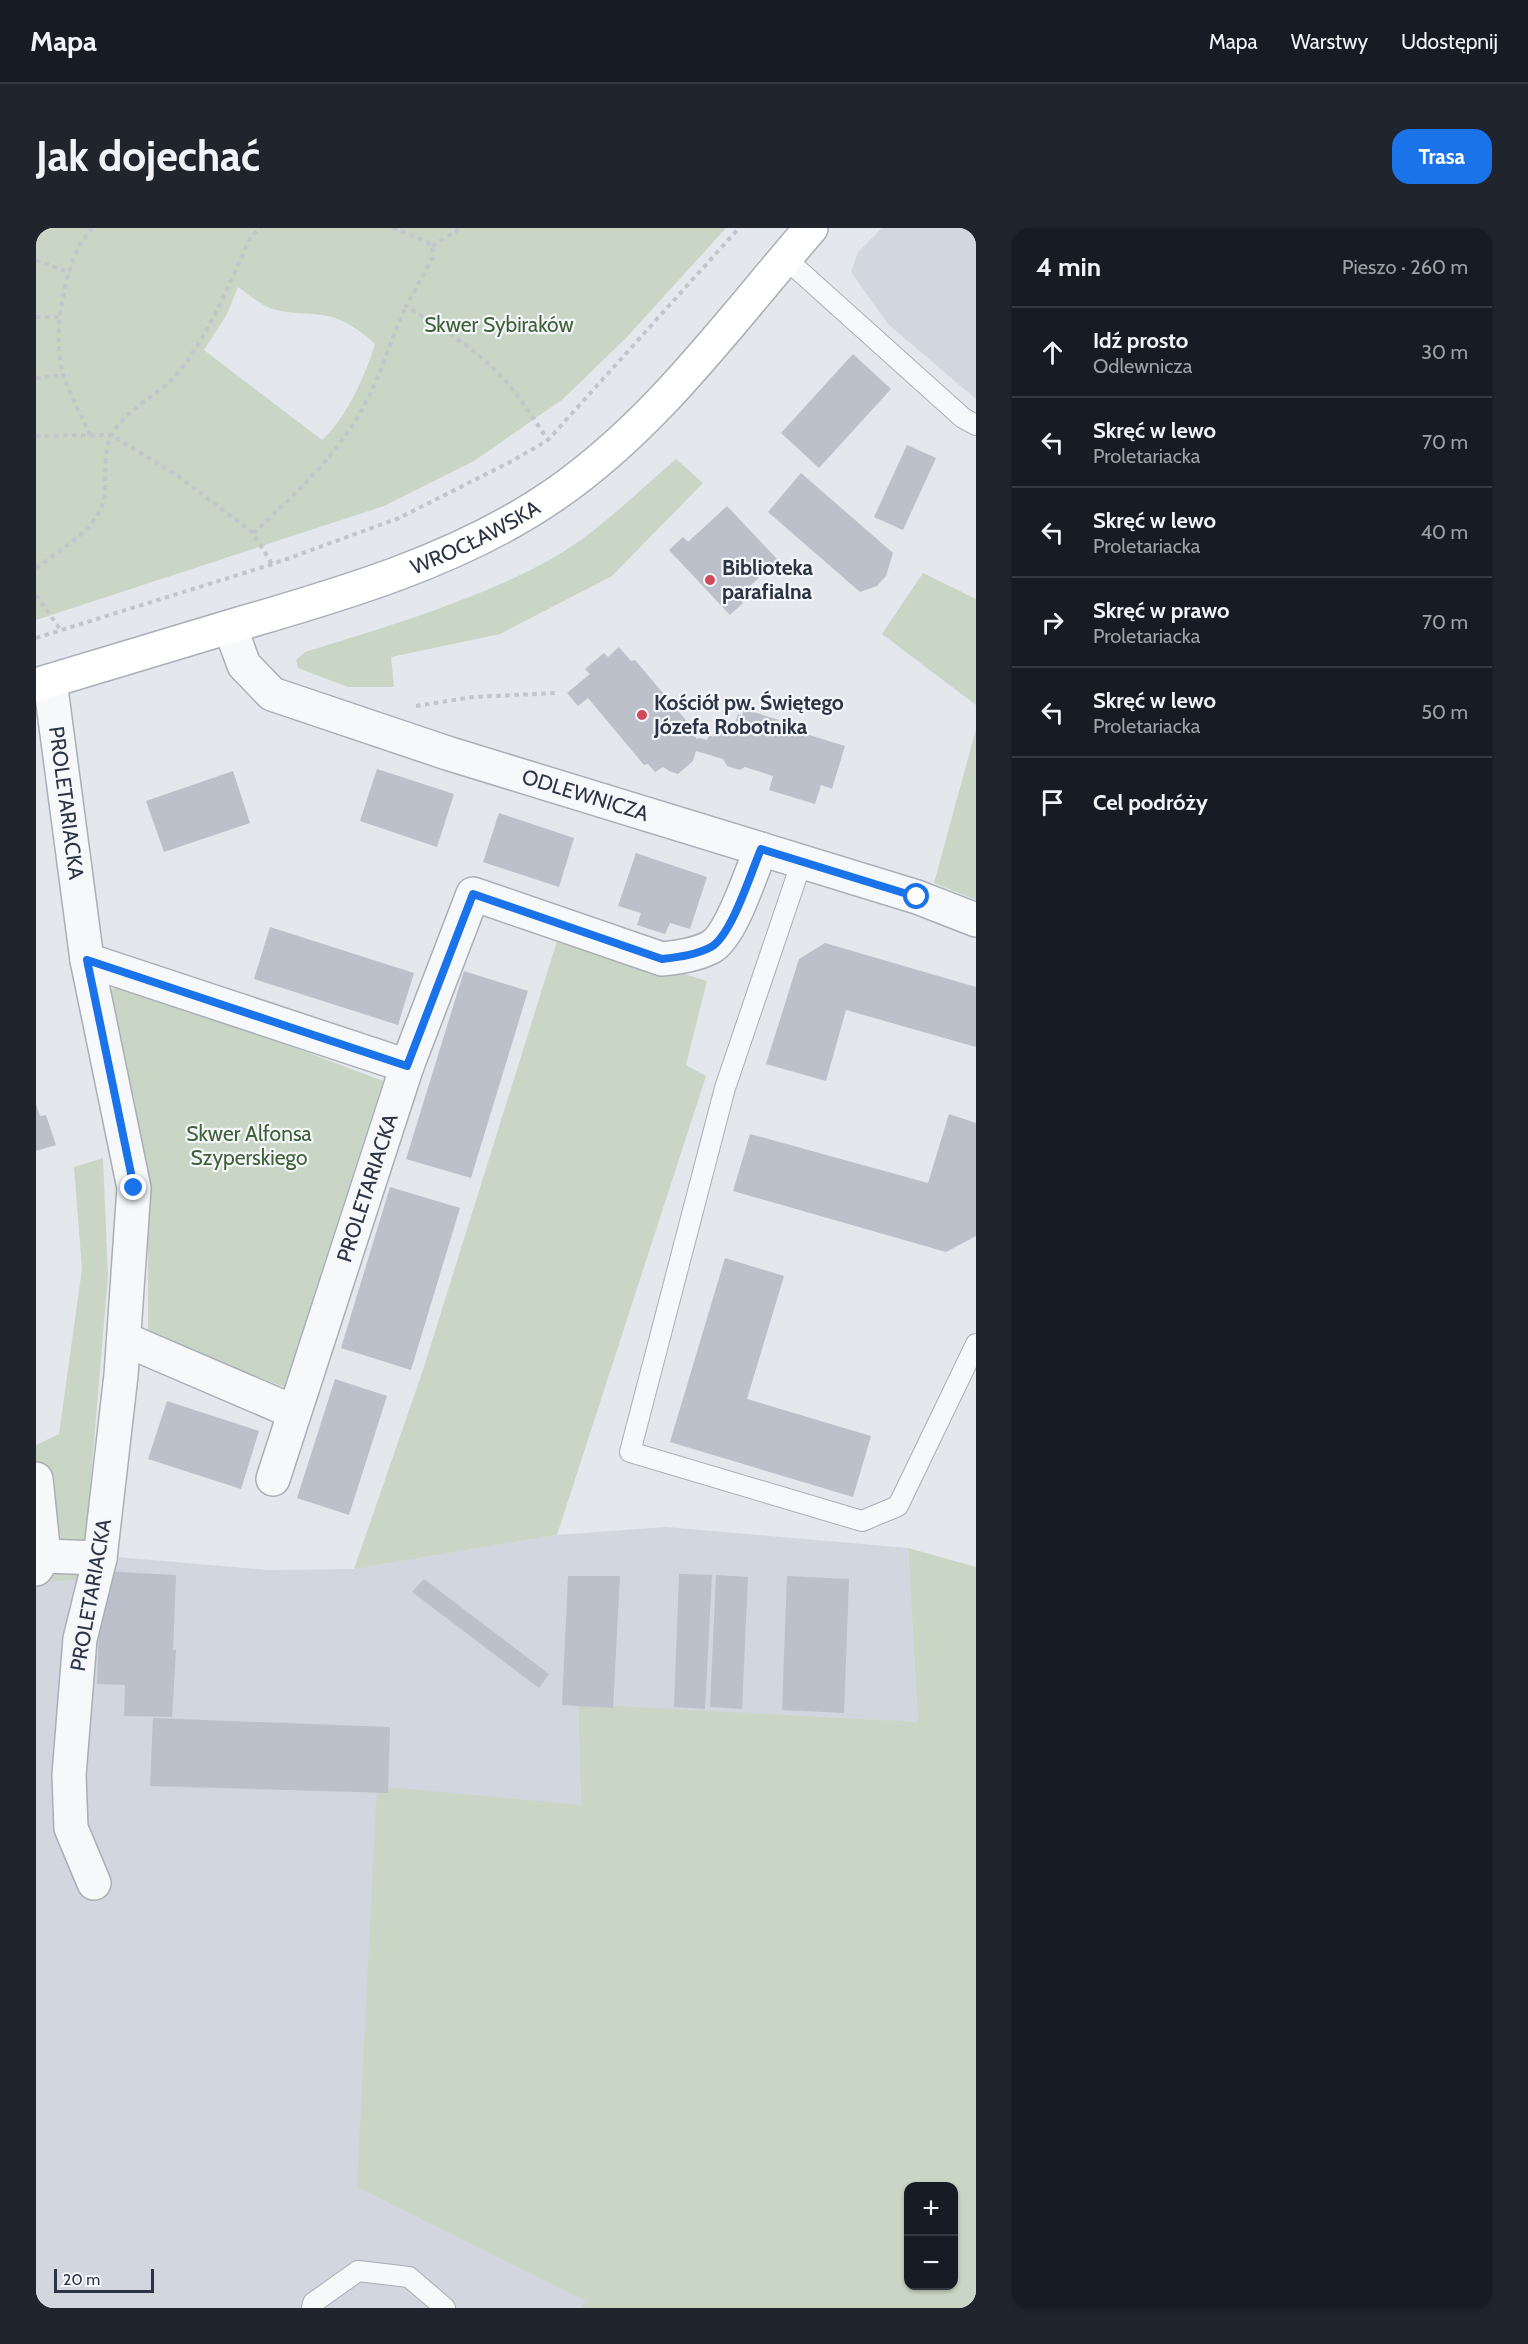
<!DOCTYPE html>
<html lang="pl">
<head>
<meta charset="utf-8">
<style>
	:root { --surface:#171b24; --page:#20242c; --text:#f1f3f6; --muted:#9ea1a6; --line:#363941; --accent:#1a73e8 }
	body { margin:0; font-family:Cabin,sans-serif; background:var(--page); color:var(--text) }
	.controls { position:absolute; right:18px; bottom:18px; display:grid; overflow:hidden; border-radius:12px; box-shadow:0 2px 4px #0004 }
	.controls button { width:54px; height:54px; display:grid; place-items:center; padding:0; border:0; border-bottom:2px solid var(--line); background:var(--surface); color:var(--text); font:30px sans-serif }
	.scale { position:absolute; left:18px; bottom:15px; width:100px; box-sizing:border-box; padding-left:6px; border:3px solid #2b3445; border-top:0; font-size:16px; line-height:21px; white-space:nowrap; color:#2b3445; -webkit-text-stroke:4px #f4f6f9; paint-order:stroke }
	.stop { position:absolute; width:18px; height:18px; margin:-14px; border:4px solid #1a73e8; border-radius:50%; background:#fff }
	.stop.end { background:#1a73e8; border-color:#fff; box-shadow:0 2px 6px #0008 }
	.list { margin:0; padding:0; list-style:none }
	h2 { display:flex; justify-content:space-between; align-items:center; height:78px; margin:0; padding:0 24px; font-size:26px }
	h2 small { font-size:20px; font-weight:400; color:var(--muted) }
	.list li { display:grid; grid-template-columns:39px 1fr auto; gap:18px; align-items:center; box-sizing:border-box; height:90px; padding:0 24px; border-top:2px solid var(--line) }
	.list b { display:block; font-size:22px; white-space:nowrap }
	.list p { margin:0; font-size:20px; white-space:nowrap; color:var(--muted) }
	.list em { font-size:20px; font-style:normal; color:var(--muted) }
	.icon { flex:none; width:33px; height:33px; fill:none; stroke:currentColor; stroke-width:2; stroke-linecap:round; stroke-linejoin:round }
	.map { position:relative; flex:none; width:940px; height:2080px; overflow:hidden; border-radius:18px }
	header { display:flex; align-items:center; gap:36px; box-sizing:border-box; height:84px; padding:0 30px; background:var(--surface); border-bottom:2px solid var(--line) }
	header strong { font-size:28px }
	nav { display:flex; gap:33px; margin-inline-start:auto; font-size:21px }
	.intro { display:flex; align-items:center; justify-content:space-between; box-sizing:border-box; height:144px; padding:0 36px }
	h1 { margin:0; font-size:42px }
	.button { padding:15px 27px; border-radius:18px; background:var(--accent); color:#fff; font-size:21px; font-weight:700 }
	main { display:flex; gap:36px; padding:0 36px }
	aside { flex:1; background:var(--surface); border-radius:18px; box-shadow:0 2px 4px #0004 }
	.map>svg:first-child { display:block }
	.built { fill:#d2d6de }
	.green { fill:#c9d6c5; fill-rule:evenodd }
	.building { fill:#bbc0ca }
	.lines { fill:none; stroke-linecap:round; stroke-linejoin:round }
	.lane-casing { stroke:#a9aeb7; stroke-width:22 }
	.street-casing { stroke:#a9aeb7; stroke-width:36 }
	.secondary-casing { stroke:#a9aeb7; stroke-width:36 }
	.path { stroke:#c2c5cb; stroke-width:4; stroke-dasharray:4.5 4.5; stroke-linecap:butt }
	.lane { stroke:#f7f8fa; stroke-width:20 }
	.street { stroke:#f7f8fa; stroke-width:33 }
	.secondary { stroke:#fff; stroke-width:33 }
	.route { stroke:#1a73e8; stroke-width:8 }
	.poi-dot { fill:#d1495b; stroke:#f4f6f9; stroke-width:2 }
	.labels { text-anchor:middle; stroke-width:4.5; stroke-linejoin:round; paint-order:stroke }
	.park-label { font-size:21px; fill:#3f6138; stroke:#f4f6f9 }
	.street-label { font-size:21px; fill:#2b3445; stroke:#f4f6f9 }
	.poi-label { font-size:21px; font-weight:bold; fill:#2b3445; stroke:#f4f6f9; text-anchor:start }
</style>
</head>
<body>
<header>
<strong>Mapa</strong>
<nav><a>Mapa</a><a>Warstwy</a><a>Udostępnij</a></nav>
</header>
<div class="intro"><h1>Jak dojechać</h1><a class="button">Trasa</a></div>
<main>
<div class="map">
<svg width="940" height="2080" viewBox="0 0 940 2080">
	<rect width="100%" height="100%" fill="#e4e7ec"/>
	<g class="built">
		<path d="M846,0h94v171l-88,-75 -37,-52 7,-20z"/>
		<path d="M630,1299l242,21 10,174 -340,-17 3,100 -224,382 230,114 -6,7h-545v-725l81,-26 151,13 86,-1 203,-34z"/>
	</g>
	<g class="green">
		<path d="M0,0h690l-100,110 -63,61 -89,62 -90,45 -348,114zM202,59c10,7 21,17 35,22 18,6 36,3 55,7 17,4 34,15 47,28 -9,30 -29,75 -53,96l-118,-90 23,-36z"/>
		<path d="M640,231l27,24 -91,93 -112,58 -109,23 3,30h-46l-50,-19 -2,-8 9,-8c81,-25 164,-49 239,-89 49,-26 90,-68 132,-104z"/>
		<path d="M887,345l53,26v106l-94,-71z"/>
		<path d="M940,501v171l-42,-17z"/>
		<path d="M523,707l148,46 -21,84 20,11 -149,459 -203,34 69,-199z"/>
		<path d="M93,757l254,96 -99,306 -136,-51v-149l-41,-181 5,-17z"/>
		<path d="M67,930l5,118 -24,284 -3,19 -45,4v-138l23,-11 23,-165 -8,-102z"/>
		<path d="M872,1320l68,19v741h-395l5,-7 -229,-114 20,-401 204,19 -3,-101 340,18zM872,1958h46v100h-46z"/>
	</g>
	<g class="building">
		<path d="M817,126l38,35 -72,79 -38,-35z"/>
		<path d="M871,217l29,13 -33,72 -29,-13z"/>
		<path d="M765,245l92,80 -7,23 -9,10 -17,6 -92,-80z"/>
		<path d="M691,278l51,54 -40,37 5,6 -13,12 -61,-65 14,-13 5,5z"/>
		<path d="M583,419l12,14 4,-1 55,65 -3,2 10,12 3,-1 7,2 2,-5 5,2 2,-7 15,5 7,-21 4,2 2,-7 35,11 -2,5 68,21 -13,43 -11,-4 -6,19 -46,-14 4,-14 -28,-9 -5,3 -13,-4 -4,-7 -27,-8 -3,10 -15,13 -9,-3 -6,-4 -8,5 -7,-8 -4,1 -56,-67 -10,8 -11,-13 23,-19 -5,-5 19,-16 4,4z"/>
		<path d="M341,541l77,25 -17,53 -77,-26z"/>
		<path d="M197,543l17,52 -86,29 -18,-51z"/>
		<path d="M463,585l75,25 -15,49 -76,-25z"/>
		<path d="M600,625l71,24 -17,52 -20,-6 -5,11 -28,-9 4,-12 -23,-7z"/>
		<path d="M234,699l144,46 -16,52 -144,-46z"/>
		<path d="M789,715l151,44v60l-130,-37 -20,71 -60,-17 33,-105z"/>
		<path d="M428,743l64,20 -57,187 -65,-19z"/>
		<path d="M0,876l4,12 6,-1 10,30 -20,6z"/>
		<path d="M913,886l27,9v113l-30,16 -213,-61 17,-57 178,49z"/>
		<path d="M354,959l70,21 -49,162 -70,-22z"/>
		<path d="M689,1030l59,18 -37,123 124,37 -18,61 -183,-55z"/>
		<path d="M299,1151l52,17 -38,119 -52,-17z"/>
		<path d="M131,1173l92,30 -18,58 -93,-30z"/>
		<path d="M65,1343l75,4 -3,75h3l-4,67 -48,-1 1,-31 -28,-1z"/>
		<path d="M643,1346l33,1 -7,134 -31,-2z"/>
		<path d="M680,1347l32,2 -6,132 -32,-2z"/>
		<path d="M532,1348h52l-7,132 -51,-3z"/>
		<path d="M751,1348l62,3 -5,134 -62,-3z"/>
		<path d="M388,1351l125,95 -10,14 -127,-96z"/>
		<path d="M117,1490l237,9 -2,66 -238,-7z"/>
	</g>
	<g class="lines">
		<defs>
			<g id="lane">
				<path d="M749,30l178,160 13,7"/>
				<path d="M766,633l-77,227 -95,364 232,69 36,-15 78,-162"/>
				<path d="M276,2080l1,-5 45,-32 51,6 36,31"/>
			</g>
			<g id="street">
				<path id="s1" d="M194,399l14,38 28,29 175,59 470,144 59,23"/>
				<path id="s2" d="M14,453l37,279 47,228 -13,187 -21,183 -20,81 -11,136 2,53 23,55"/>
				<path d="M51,732l320,106"/>
				<path d="M88,1111l170,73"/>
				<path d="M0,1251l8,77"/>
				<path id="s3" d="M237,1251l134,-413 66,-172 189,65c16,-2 34,-4 49,-12 21,-12 40,-75 50,-98"/>
				<path d="M0,1341l8,-13 56,2"/>
			</g>
			<g id="secondary">
				<path id="s4" d="M0,457c65,-20 131,-39 196,-59 108,-31 228,-66 322,-131 103,-71 176,-174 257,-267"/>
			</g>
		</defs>
		<use href="#lane" class="lane-casing"/>
		<use href="#street" class="street-casing"/>
		<use href="#secondary" class="secondary-casing"/>
		<g class="path">
			<path d="M357,0l31,12 8,6 1,11 -27,49c32,20 69,42 95,70 18,19 32,42 47,64"/>
			<path d="M396,18l29,-18"/>
			<path d="M0,32l34,13"/>
			<path d="M0,89h24"/>
			<path d="M0,150l28,-3"/>
			<path d="M54,207c-8,-19 -19,-38 -26,-58 -12,-37 -2,-96 15,-130 3,-7 9,-13 13,-19"/>
			<path d="M0,208l75,-1 67,41 75,57 19,31"/>
			<path d="M217,305c44,-40 90,-83 116,-137 15,-29 23,-61 37,-90"/>
			<path d="M0,340c25,-19 66,-41 69,-75 1,-17 -2,-44 7,-59 16,-28 50,-39 69,-65 31,-40 49,-87 70,-133l10,-8"/>
			<path d="M0,367l24,34"/>
			<path d="M0,410l237,-74 126,-46 115,-58 34,-20 191,-212"/>
			<path d="M380,478l57,-9 84,-4"/>
		</g>
		<use href="#lane" class="lane"/>
		<use href="#street" class="street"/>
		<use href="#secondary" class="secondary"/>
	</g>
	<g class="lines">
		<path class="route" d="M98,960l-47,-228 320,106 66,-172 189,65c16,-2 34,-4 49,-12 21,-12 40,-75 50,-98l156,48"/>
	</g>
	<g class="poi-dot">
		<circle cx="674" cy="352" r="6"/>
		<circle cx="606" cy="487" r="6"/>
	</g>
	<g class="labels">
		<g class="park-label">
			<text x="463" y="104">Skwer Sybiraków</text>
			<text x="213" y="913">Skwer Alfonsa<tspan x="213" dy="24">Szyperskiego</tspan></text>
		</g>
		<g class="street-label">
			<text dy="7" stroke="none"><textPath href="#s4" startOffset="464">WROCŁAWSKA</textPath></text>
			<text dy="7" stroke="none"><textPath href="#s1" startOffset="410">ODLEWNICZA</textPath></text>
			<text dy="7" stroke="none"><textPath href="#s2" startOffset="123">PROLETARIACKA</textPath></text>
			<text dy="7" stroke="none"><textPath href="#s3" startOffset="306">PROLETARIACKA</textPath></text>
			<text transform="translate(55 1367) rotate(-80)" y="7">PROLETARIACKA</text>
		</g>
		<g class="poi-label">
			<text x="686" y="347">Biblioteka<tspan x="686" dy="24">parafialna</tspan></text>
			<text x="618" y="482">Kościół pw. Świętego<tspan x="618" dy="24">Józefa Robotnika</tspan></text>
		</g>
	</g>
</svg>
<div class="controls">
<button>+</button>
<button>−</button>
</div>
<div class="scale">20 m</div>
<div class="stop" style="left:881px;top:669px"></div>
<div class="stop end" style="left:98px;top:960px"></div>
</div>
<aside>
<h2>4 min<small>Pieszo · 260 m</small></h2>
<ul class="list">
<li><svg class="icon" aria-label="ahead" viewBox="0 0 24 24"><path d="M12 20V5M6 11l6-6 6 6"/></svg><div><b>Idź prosto</b><p>Odlewnicza</p></div><em>30 m</em></li>
<li><svg class="icon" aria-label="left" viewBox="0 0 24 24"><path d="M17 20v-9H6M10 6l-5 5 5 5"/></svg><div><b>Skręć w lewo</b><p>Proletariacka</p></div><em>70 m</em></li>
<li><svg class="icon" aria-label="left" viewBox="0 0 24 24"><path d="M17 20v-9H6M10 6l-5 5 5 5"/></svg><div><b>Skręć w lewo</b><p>Proletariacka</p></div><em>40 m</em></li>
<li><svg class="icon" aria-label="right" viewBox="0 0 24 24"><path d="M7 20v-9h11M14 6l5 5-5 5"/></svg><div><b>Skręć w prawo</b><p>Proletariacka</p></div><em>70 m</em></li>
<li><svg class="icon" aria-label="left" viewBox="0 0 24 24"><path d="M17 20v-9H6M10 6l-5 5 5 5"/></svg><div><b>Skręć w lewo</b><p>Proletariacka</p></div><em>50 m</em></li>
<li><svg class="icon" aria-label="arrive" viewBox="0 0 24 24"><path d="M6 21V4h12l-3 4 3 4H6"/></svg><div><b>Cel podróży</b></div></li>
</ul>
</aside>
</main>
</body>
</html>
